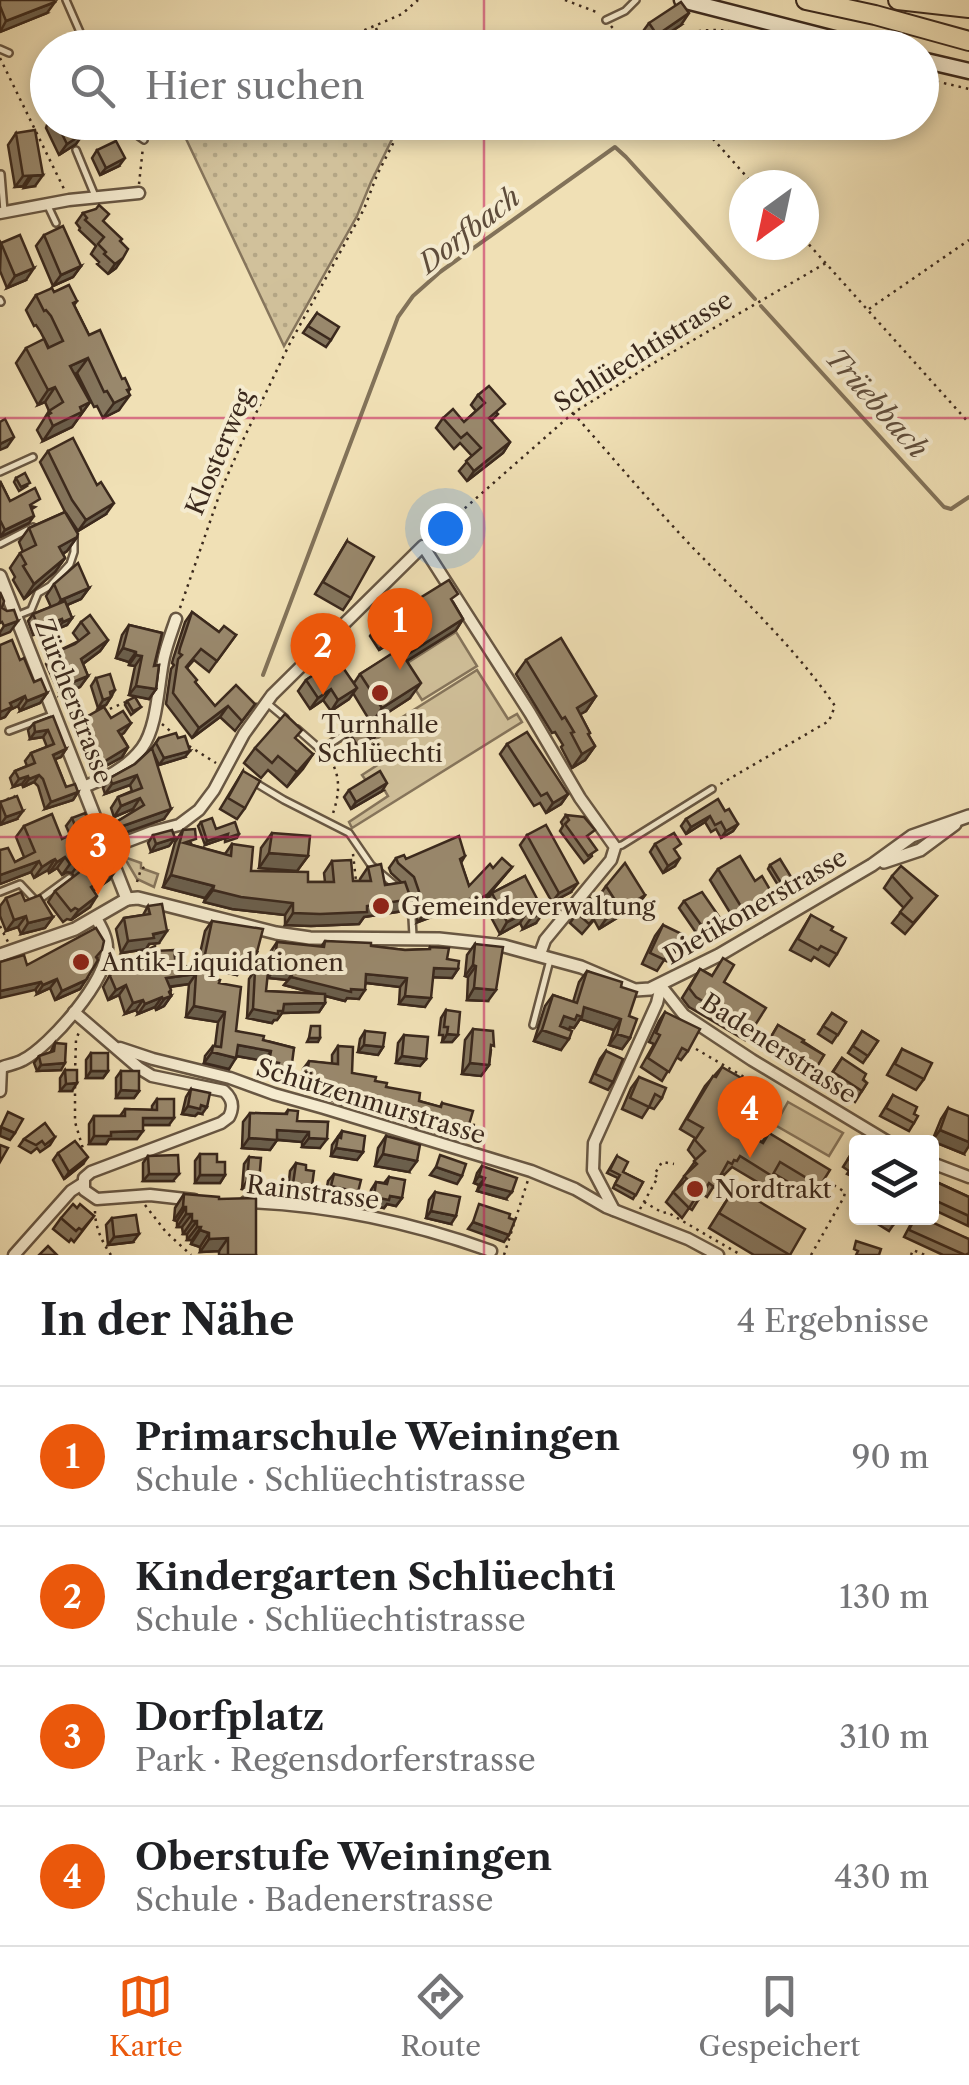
<!DOCTYPE html>
<html lang="de">
<head>
<meta charset="utf-8">
<style>
	:root { --surface:#fff; --page:#f6f6f6; --text:#202124; --muted:#757577; --line:#e0e0e0; --accent:#ea580c }
	body { margin:0; font-family:"Libre Caslon Text",serif; background:var(--page); color:var(--text) }
	.controls { position:absolute; right:30px; bottom:30px; display:grid; overflow:hidden; border-radius:10px; box-shadow:0 5px 15px #0003 }
	.controls button { width:90px; height:90px; display:grid; place-items:center; padding:0; border:0; border-bottom:2px solid var(--line); background:var(--surface); color:var(--text); font:50px sans-serif }
	.compass { position:absolute; left:729px; top:170px; width:90px; height:90px; border-radius:50%; background:var(--surface); box-shadow:0 5px 15px #0003; rotate:213deg }
	.you { position:absolute; left:445px; top:528px; width:35px; height:35px; margin:-25px; border:8px solid #fff; border-radius:50%; background:#1a73e8; box-shadow:0 0 0 15px #1a73e833 }
	.badge { display:grid; place-items:center; width:65px; height:65px; border-radius:50%; background:var(--accent); color:#fff; font-size:32px; font-weight:700 }
	.pin { position:absolute; translate:-50% -82px; filter:drop-shadow(0 2px 5px #0008) }
	.pin::after { content:''; position:absolute; top:52px; width:35px; height:30px; background:inherit; clip-path:polygon(0 0,100% 0,50% 100%) }
	.list { margin:0; padding:0; list-style:none }
	h2 { display:flex; justify-content:space-between; align-items:center; height:130px; margin:0; padding:0 40px; font-size:42px }
	h2 small { font-size:32px; font-weight:400; color:var(--muted) }
	.list li { display:grid; grid-template-columns:65px 1fr auto; gap:30px; align-items:center; box-sizing:border-box; height:140px; padding:0 40px; border-top:2px solid var(--line) }
	.list b { display:block; font-size:38px; white-space:nowrap }
	.list p { margin:0; font-size:32px; white-space:nowrap; color:var(--muted) }
	.list em { font-size:32px; font-style:normal; color:var(--muted) }
	.icon { flex:none; width:55px; height:55px; fill:none; stroke:currentColor; stroke-width:2; stroke-linecap:round; stroke-linejoin:round }
	.map { position:relative; flex:none; width:969px; height:1255px; overflow:hidden }
	.search { position:absolute; background:var(--surface); box-shadow:0 5px 15px #0003; left:30px; right:30px; top:30px; height:110px; display:flex; align-items:center; gap:25px; box-sizing:border-box; padding:0 35px; border-radius:55px; color:var(--muted); font-size:38px }
	.sheet { height:690px; background:var(--surface) }
	nav { display:flex; justify-content:space-around; align-items:center; box-sizing:border-box; height:140px; border-top:2px solid var(--line); background:var(--surface); font-size:28px; color:var(--muted) }
	nav a { display:grid; justify-items:center; gap:5px }
	nav .on { color:var(--accent) }
	.map>svg:first-child { display:block }
	.grass { fill:url(#grass-dots); stroke:#86755c; stroke-width:2.5 }
	.park { fill:#d1c19b; stroke:#86755c; stroke-width:2.5 }
	.lines { fill:none; stroke-linecap:round; stroke-linejoin:round }
	.stream { stroke:#827259; stroke-width:4 }
	.service-casing { stroke:#685743; stroke-width:10 }
	.minor-casing { stroke:#685743; stroke-width:15 }
	.tertiary-casing { stroke:#685743; stroke-width:16 }
	.secondary-casing { stroke:#3b291d; stroke-width:19 }
	.motorway-casing { stroke:#3b291d; stroke-width:22 }
	.path { stroke:#3b291d; stroke-width:2.5; stroke-dasharray:2.5 5; stroke-linecap:butt }
	.service { stroke:#f5ebcf; stroke-width:5 }
	.minor { stroke:#f5ebcf; stroke-width:10 }
	.tertiary { stroke:#f5ebcf; stroke-width:11 }
	.secondary { stroke:#f5ebcf; stroke-width:14 }
	.motorway { stroke:#f0e0b5; stroke-width:18 }
	.wall { fill:#84755d; stroke:#3b291d; stroke-width:2.5 }
	.shaded-wall { fill:#6b5f4c; stroke:#3b291d; stroke-width:2.5 }
	.building { fill:#99886c; stroke:#3b291d; stroke-width:2.5 }
	.grid { fill:none; stroke:#c2185b; stroke-width:2.5; stroke-opacity:0.55 }
	.poi-dot { fill:#8f2418; stroke:#f5ebcf; stroke-width:4 }
	.labels { text-anchor:middle; stroke-width:8; stroke-linejoin:round; paint-order:stroke }
	.street-label { font-size:25px; fill:#3b291d; stroke:#f5ebcf }
	.poi-label { font-size:25px; fill:#3b291d; stroke:#f5ebcf; text-anchor:start }
	.water-label { font-size:28px; font-style:italic; fill:#5f4d3b; stroke:#f5ebcf }
</style>
</head>
<body>
<div class="map">
<svg width="969" height="1255" viewBox="0 0 969 1255">
	<defs>
		<pattern id="grass-dots" width="8" height="8" patternUnits="userSpaceOnUse" patternTransform="scale(2.5)"><rect width="8" height="8" fill="#d1c19b"/><path d="M2 2h.1M6 6h.1" fill="none" stroke="#b4a685" stroke-width="1.8" stroke-linecap="round"/></pattern>
	</defs>
	<rect width="100%" height="100%" fill="#f0e0b5"/>
	<filter id="stains"><feTurbulence type="fractalNoise" baseFrequency=".002" numOctaves="4"/><feColorMatrix values="0 0 0 0 .2 0 0 0 0 .09 0 0 0 0 .02 0 0 0 .5 -.17"/></filter>
	<radialGradient id="worn" r=".72"><stop offset=".6" stop-color="#630" stop-opacity="0"/><stop offset="1" stop-color="#630" stop-opacity=".3"/></radialGradient>
	<path class="grass" d="M182,123h218l-29,59 -14,34 -73,130 -105,-222z"/>
	<g class="park">
		<path d="M456,632l21,34 -55,34 -21,-33z"/>
		<path d="M477,670l31,49 9,-5 5,8 -170,106 -3,-6 39,-26 -11,-19 -10,5 -5,-7 20,-13 -12,-19 17,-11 -2,-4z"/>
		<path d="M124,857l17,6v5l17,6 -4,13 -17,-8z"/>
		<path d="M788,1102l55,31 -14,23 -54,-31z"/>
	</g>
	<g class="lines">
		<g class="stream">
			<path d="M761,306l183,201 7,2 18,-12"/>
			<path d="M263,675l135,-358 15,-21 27,-24 175,-125 11,10 129,142"/>
		</g>
		<defs>
			<g id="service">
				<path d="M66,0l21,48"/>
				<path d="M606,20l19,-9 11,-11"/>
				<path d="M0,49l9,4"/>
				<path d="M122,122l2,4 20,14"/>
				<path d="M76,150l19,46"/>
				<path d="M1,174l3,37"/>
				<path d="M47,204l9,19"/>
				<path d="M0,300l1,2"/>
				<path d="M0,472l33,-15"/>
				<path d="M0,544l33,-17"/>
				<path d="M16,616l15,-6 7,-17 12,-7 20,-22 4,-12v-16"/>
				<path d="M267,703l18,15"/>
				<path d="M297,729l24,21 42,-28"/>
				<path d="M9,731l43,-16"/>
				<path d="M254,782l30,18 65,33 22,32 25,21"/>
				<path d="M615,847l7,-2 90,-56"/>
				<path d="M0,892l20,-8 15,16"/>
				<path d="M39,900l30,-22"/>
				<path d="M407,902l5,16 1,18"/>
				<path d="M533,1025l17,-65"/>
			</g>
			<g id="minor">
				<path d="M0,213l69,-13 70,-7"/>
				<path d="M83,787c22,-8 45,-20 59,-39 16,-22 16,-65 22,-91 3,-13 8,-26 12,-38"/>
				<path d="M107,849l45,-17 27,-7 20,-15 15,-20 30,-56 28,-39 151,-149 107,167 50,85 35,49 -4,13 -66,80 -5,14"/>
				<path d="M661,986l23,29 68,45 136,82"/>
				<path d="M74,1012l65,56 13,8 72,15c9,8 10,16 5,26l-8,6 -130,49 -7,6v12l13,9 53,-4 44,5"/>
				<path d="M120,1048l33,11 77,19 44,16 50,14 207,63 44,18 31,18 82,32 30,16"/>
				<path d="M0,1068c7,-3 16,-4 23,-8 27,-14 85,-80 84,-112 0,-11 -6,-21 -11,-30"/>
				<path d="M0,1091l1,-23"/>
				<path d="M932,1163l37,14"/>
				<path d="M246,1202c83,3 167,21 245,49"/>
				<path d="M614,1210l-21,-40 1,-27 63,-140 4,-17"/>
				<path d="M14,1255l57,-64 11,-7"/>
			</g>
			<g id="tertiary">
				<path d="M0,576l127,323"/>
				<path d="M884,862l36,-12 35,-26"/>
				<path d="M127,899l11,-1 138,35 34,5 129,1 65,7 77,21 54,23 15,-1 69,-34 153,-90 40,-29 57,-20"/>
				<path d="M0,955l75,-26 52,-30"/>
			</g>
			<g id="secondary">
				<path d="M682,0l187,48"/>
				<path d="M922,60l47,11"/>
			</g>
			<g id="motorway">
				<path d="M806,0l69,15 94,26"/>
				<path d="M898,0l71,8"/>
			</g>
		</defs>
		<use href="#service" class="service-casing"/>
		<use href="#minor" class="minor-casing"/>
		<use href="#tertiary" class="tertiary-casing"/>
		<use href="#secondary" class="secondary-casing"/>
		<use href="#motorway" class="motorway-casing"/>
		<g class="path">
			<path d="M565,0l34,13"/>
			<path d="M611,26l19,22"/>
			<path d="M376,28l7,20"/>
			<path d="M323,48l79,-34 16,-14"/>
			<path d="M657,48c52,-33 86,-13 139,0"/>
			<path d="M0,58l64,131"/>
			<path d="M922,78l47,11"/>
			<path d="M698,122l56,63"/>
			<path d="M149,137l24,-15"/>
			<path d="M139,184l4,-37"/>
			<path d="M804,239l165,184"/>
			<path d="M869,309l100,-69"/>
			<path d="M573,413c41,46 81,94 123,138 48,49 100,98 139,155l-6,15 -112,65"/>
			<path d="M431,538l142,-125 79,-49 174,-101"/>
			<path d="M180,608l41,-118 22,-50 46,-95 75,-136 13,-34 27,-53"/>
			<path d="M103,712l25,-11"/>
			<path d="M162,724l13,11"/>
			<path d="M189,746l27,17"/>
			<path d="M326,754c16,19 14,40 6,62"/>
			<path d="M0,802l15,-6"/>
			<path d="M353,854l3,27"/>
			<path d="M137,882l4,-13 4,-2"/>
			<path d="M0,926l8,16"/>
			<path d="M696,1049l72,42 -15,26 17,11 1,5"/>
			<path d="M75,1073l1,-33 3,-8"/>
			<path d="M75,1086v36l9,30"/>
			<path d="M472,1141l2,-18"/>
			<path d="M856,1195l-7,12 7,5"/>
			<path d="M644,1202l19,11 4,-1 74,43"/>
			<path d="M145,1205l21,27 25,23"/>
			<path d="M640,1209l18,-32 -4,-2 8,-13 12,2"/>
			<path d="M95,1211c0,16 7,31 16,44"/>
			<path d="M864,1218l12,7"/>
			<path d="M504,1255l24,-75"/>
			<path d="M811,1255l33,-58 1,-5 -23,-14"/>
			<path d="M911,1255l2,-5 12,5"/>
		</g>
		<use href="#service" class="service"/>
		<use href="#minor" class="minor"/>
		<use href="#tertiary" class="tertiary"/>
		<use href="#secondary" class="secondary"/>
		<use href="#motorway" class="motorway"/>
	</g>
	<g class="wall">
		<path d="M0,0l47,13 -47,19z"/>
		<path d="M649,23l32,2 -32,21 -8,-12z"/>
		<path d="M48,87v34l-11,-21 8,-11z"/>
		<path d="M48,122h31l-3,22 -17,11 -13,-27z"/>
		<path d="M16,133l19,53 -20,1 -7,-42z"/>
		<path d="M97,150l22,16 -19,9 -8,-17z"/>
		<path d="M83,213l21,9 16,19 -4,27 -8,6 -11,-10 2,-2 -8,-8 5,-8 -17,-16 1,-2 -4,-5z"/>
		<path d="M44,235l37,31 -8,11 -20,9 -17,-40z"/>
		<path d="M1,243l25,37 -19,8 -7,-17z"/>
		<path d="M54,292l23,9 -3,4 15,30 39,57 -9,18 -16,8 -6,-12 -3,1 -17,-34 -2,1 15,28 -18,25 -29,14 -6,-11 12,-19 -4,-9 -7,3 -22,-42 10,-15h23l-9,-17 -4,-6 -2,1 -8,-16 10,-15z"/>
		<path d="M317,313l14,27 -5,7 -23,-14z"/>
		<path d="M478,395l20,19 -7,7 19,21 -7,11 -36,28 -8,-10 13,-15 -12,-13 -6,6 -18,-21 7,-10 21,4 12,-11 -5,-6z"/>
		<path d="M48,451l58,63 -28,17 -12,-18 11,24 -10,14 -4,3 2,4 -10,14 -31,27 -11,-19 2,-3 -5,-9 10,-15 3,-1 -4,-10 10,-14 36,-16 -25,-50z"/>
		<path d="M16,478l11,8 -8,5 -5,-9z"/>
		<path d="M0,481l10,20 25,6 -3,2 -3,14 -29,14z"/>
		<path d="M347,541l4,57 -8,12 -28,-16z"/>
		<path d="M54,584l35,4 -8,11 -14,6 5,13 -5,7 -10,4 -1,-3 -23,9 -5,-14 5,-7 18,-7 -5,-11z"/>
		<path d="M453,602l10,17 -7,11 -49,31 3,37 -36,23 6,10 -6,7 -22,14 -7,-11 5,-7 20,-13 -17,-28 -4,6 -18,12 -8,-11 -13,9 -12,-18 8,-11 15,-10 -4,-6 2,-3 14,1 21,21 6,-9 33,-20 -6,-9 -8,5 -9,-14 8,-12z"/>
		<path d="M192,612l27,20 17,3 -27,37 -15,-12 -7,8 8,14 20,24 40,-2 -20,27 -15,-14 -28,21 -26,-34 5,-35 3,-4 -2,-2 1,-4 12,-37z"/>
		<path d="M81,622l27,18 -8,11 -17,13 5,12 -8,11 -20,8 -14,-31 8,-11 25,-12 -6,-8z"/>
		<path d="M129,625l33,8 -8,33 5,-1 -3,24 -7,10 -20,-4 6,-29 -6,-1v-3l-13,-4 6,-23z"/>
		<path d="M0,645l20,15 14,22 13,11 -7,10 -20,8 -2,-5 -8,4 -5,7 -5,2z"/>
		<path d="M526,660l70,36 -10,15 -6,3 10,19 -2,2 7,11 -10,14 -13,8 -11,-21 2,-2 -8,-13 -3,1 -36,-59z"/>
		<path d="M96,678l19,12 -9,15 -8,3 -7,-22z"/>
		<path d="M127,701l14,6 -10,8 -6,-10z"/>
		<path d="M50,717l16,32 -5,8 -6,2 11,28 12,5 -5,8 -28,9 -7,-23 -4,-4 -11,5 -1,-3 -9,3 -3,-9 5,-7 12,-5 -2,-5 6,-8 16,-6 -4,-10 -13,2 -2,-9 6,-7z"/>
		<path d="M111,718l20,5 -10,12 7,12 -6,10 -29,16 -6,-10 4,-6 -17,-27 7,-10z"/>
		<path d="M159,738l26,19 -26,8 -5,-11 10,65 -51,18 -2,-6 7,-10 16,-10 -1,-2 -19,8 -3,-9 7,-11 14,-6 -2,-6 -25,9 -2,-6 7,-10 25,-14 17,-16z"/>
		<path d="M507,744l61,50 -7,10 -15,9 -6,-10 -6,3 -34,-52z"/>
		<path d="M255,748l58,6 -26,33 -19,-17 -7,8 -17,-15z"/>
		<path d="M243,771l2,37 -8,11 -17,-10z"/>
		<path d="M349,790l33,1 -31,18 -7,-12z"/>
		<path d="M0,802l17,17 -17,6z"/>
		<path d="M725,811l13,13 -5,7 -12,7 -5,-9 -5,3 -6,-10 -19,12 -5,-8 5,-7z"/>
		<path d="M566,815l22,23 4,18 -8,7 -24,-32 3,-5 -2,-4z"/>
		<path d="M72,818l17,4 -5,8 -14,5 -4,-9z"/>
		<path d="M201,822l15,7 23,5 -2,4 -12,4v-4l-20,7 -7,-19z"/>
		<path d="M24,826l38,13 47,41 -16,11 -3,16 -19,13 -4,-1 -4,3 -15,-20 7,-11 19,-14 -2,-4 -5,-1 -5,3 -5,-7 -8,5 -1,-3 -5,2 -9,6 -3,-6 -31,12v-34l15,12 9,-5 -8,-20z"/>
		<path d="M183,830l9,15 33,9 7,-10 19,27 57,11h17l-1,-9 8,-12 21,20h7v-2l8,-12 17,18 17,-2 -11,-10 -2,-5 7,-10 10,1 59,-3 -4,7 8,23 24,-18 19,-1 -32,38 -17,8 -1,-4 -19,6 -1,-2 -24,9 -7,-22 -8,11 -39,6 -5,7 -48,2 -26,-1v-10l-53,-6 -28,-7 1,-4 -42,-11 12,-45z"/>
		<path d="M272,833l36,23 -11,15 -38,-3 2,-20z"/>
		<path d="M153,835l22,3 -6,8 -18,6 -3,-9z"/>
		<path d="M527,835l44,57 -19,10 -32,-57z"/>
		<path d="M655,844l21,8 -1,14 -12,7 -13,-21z"/>
		<path d="M770,865l23,15 -3,4 -9,6 -13,-21z"/>
		<path d="M718,869l37,12 17,12 -8,11 -6,4 -4,6 -17,10 -27,-44z"/>
		<path d="M525,876l11,47 -13,6 -3,-6 -20,11 -16,-30 8,-11z"/>
		<path d="M892,876l45,20 -32,38 -13,-11 12,-15 -20,-20z"/>
		<path d="M606,886l39,9 -7,10 -39,24 -5,-9 -12,14 -12,-11 7,-10 28,-7 -6,-10z"/>
		<path d="M6,898l19,3 28,16 -8,11 -24,6 -3,-7 -12,4 -6,-15v-10z"/>
		<path d="M684,901l31,24 -16,12 -20,-29z"/>
		<path d="M148,906l11,37 -10,1 -3,5 -25,4 -5,-24 8,-11 19,-3z"/>
		<path d="M811,915l20,15 6,24 -8,12 -15,-9 -3,4 -21,-11z"/>
		<path d="M212,921l45,31 -6,10 -6,-1 -1,4 -7,10 -22,-5 -2,2h-3l-3,6 12,5 17,48 27,9 31,8 -10,33 -14,-3 2,-4 -10,-3 2,-10 -28,-5 -7,13 -25,-6 1,-7 8,-10h2l3,-24 -32,-5 3,-33 -19,3 1,9 -7,10 -8,4 -1,-3 -17,7 -2,-4 -11,4 -6,-19 -11,5 -5,-13 12,-21 40,-15 20,7 10,8 12,1 8,-36z"/>
		<path d="M663,925l13,26 -8,11 -4,-2 -7,11 -15,-7 13,-28z"/>
		<path d="M325,941l80,9 24,-1 1,-2 28,22 -6,9 -19,-1 -8,30 -26,-3 1,-17 -34,-4 -7,16 -12,-1 -2,3 -20,-5v7l-6,9 -37,1 -5,7h-3l-2,3 -25,-5 2,-39 6,-9 11,21 52,3 -34,-9 4,-5 -20,-2 3,-27 6,-9 44,5z"/>
		<path d="M475,944l13,57 -21,-1 1,-23 -3,-1 2,-21z"/>
		<path d="M97,958l-17,31 -25,11 -5,-12 -13,6 -10,-29z"/>
		<path d="M700,969l24,13 28,48 -7,10 -56,-33 -7,-9z"/>
		<path d="M587,971l34,16 8,29 1,22 -8,11 -13,-4 5,-15 -34,-11 -6,9 -4,-1 -2,3 -7,20 -27,-9 11,-35 8,-11 20,7 6,-20z"/>
		<path d="M446,1010l12,25 -6,7h-10l1,-7h-4l2,-17z"/>
		<path d="M665,1012l23,39 -7,9 -5,-3 -14,24 -21,-14 13,-23 -5,-2 10,-21z"/>
		<path d="M832,1013l14,9 -14,21 -14,-9z"/>
		<path d="M778,1025l46,30 -14,22 -10,-6 1,-2 -3,-2 1,-3 -33,-19z"/>
		<path d="M473,1029l18,21 -2,15 -8,11 -19,-2 3,-34z"/>
		<path d="M365,1031l18,16 -5,8 -20,-3 2,-13z"/>
		<path d="M862,1031l16,10 -15,22 -15,-10z"/>
		<path d="M404,1035l22,24 -6,7 -24,-3 2,-20z"/>
		<path d="M55,1043l6,27 -24,1 -3,-8 5,-7 11,-3z"/>
		<path d="M338,1046l14,27 23,8 11,6 33,14 21,6 2,-4 19,36 -45,-12 1,-4 -27,-4v-3l-19,-3 1,-5 -31,-4 -41,-16 3,-19 6,-8 23,3v-9z"/>
		<path d="M902,1049l22,30 -8,11 -29,-15z"/>
		<path d="M606,1051l7,31 -5,8 -18,-8 10,-23z"/>
		<path d="M91,1053l17,18 -5,7h-17v-18z"/>
		<path d="M842,1058l25,25 -12,19 -30,-19z"/>
		<path d="M722,1067l19,63 21,12 7,-9 51,53 -7,11 -40,-24 -9,13 -32,-19 -8,8 -2,-2 -15,24 -5,-3 -10,16 -3,-2 -7,10 -16,-16 30,-42 -8,-10 7,-12 -15,-9 25,-43z"/>
		<path d="M65,1070l7,21h-12v-13z"/>
		<path d="M121,1071l18,20 -5,7h-18v-20z"/>
		<path d="M639,1077l23,21 -8,11 -5,-2 -7,11 -20,-9 9,-21z"/>
		<path d="M191,1089l11,25 -4,-1 -3,3 -13,-2 4,-17z"/>
		<path d="M893,1095l21,19v9l-5,8 -29,-15z"/>
		<path d="M157,1099l12,26h-26l-6,14h-28l-3,5h-17v-20l5,-8h26l5,-7 27,1v-4z"/>
		<path d="M948,1108l16,46 -32,-13 9,-22z"/>
		<path d="M288,1110l9,11 31,1 -8,26 -18,-1v-5l-25,-2 -7,10 -28,-2 1,-26 7,-9 35,1z"/>
		<path d="M342,1131l21,21 -6,8 -26,-4 1,-11z"/>
		<path d="M386,1136l23,36 -34,-6 3,-18z"/>
		<path d="M55,1137l-5,8 -10,7 -3,-4 -6,5 -12,-7 5,-7z"/>
		<path d="M855,1148l1,1v29l-9,-4 2,-3 -6,-4z"/>
		<path d="M58,1153l25,11 -19,15 -11,-19z"/>
		<path d="M200,1154l17,8 8,13 -5,8h-25v-22z"/>
		<path d="M148,1156l25,25h-30v-18z"/>
		<path d="M617,1156l6,16 20,10 -10,17 -20,-11 5,-10 -11,-5z"/>
		<path d="M249,1157l10,25 -5,8 -12,-1 2,-25z"/>
		<path d="M296,1163l10,7 6,16 -6,8 -18,-3 2,-20z"/>
		<path d="M482,1166l24,33 -29,-8 2,-6 -5,-2 3,-10z"/>
		<path d="M334,1174l19,25 -27,-6 2,-12z"/>
		<path d="M389,1177l13,21 -6,8 -9,-2 -3,4 -15,-3 2,-15 5,-8 8,1z"/>
		<path d="M932,1180l37,17 -1,29 -36,-17z"/>
		<path d="M735,1187l55,68h-36l-45,-27z"/>
		<path d="M435,1192l16,32 -25,-6 3,-18z"/>
		<path d="M184,1194l72,61h-37v-4l-19,1v-5l-9,-3 1,-4h-5v-6h-4l-1,-7h-5v-6l-3,-1 1,-12z"/>
		<path d="M77,1208l17,8 -20,26 -3,-3 -2,3 -16,-13 8,-11z"/>
		<path d="M112,1218l21,24 -25,3 -2,-20z"/>
		<path d="M868,1218h30l-9,13z"/>
		<path d="M914,1218l55,21v16h-26l-39,-18z"/>
	</g>
	<g class="shaded-wall">
		<path d="M55,2l-8,11 -47,19 6,-11z"/>
		<path d="M689,13l-8,12 -32,21 8,-11z"/>
		<path d="M84,133l-8,11 -17,11 8,-11z"/>
		<path d="M125,158l-6,8 -19,9 6,-7z"/>
		<path d="M31,174l-8,12 -8,1 8,-11z"/>
		<path d="M43,175l-8,11 -11,2 8,-12z"/>
		<path d="M123,258l-7,10 -8,6 7,-10z"/>
		<path d="M81,266l-8,11 -20,9 8,-11z"/>
		<path d="M34,268l-8,12 -19,8 8,-12z"/>
		<path d="M88,358l-11,15 -17,8 10,-15z"/>
		<path d="M55,387l-10,15 -7,3 10,-15z"/>
		<path d="M130,389l-6,9 6,-3 -11,15 -16,8 11,-15z"/>
		<path d="M90,402l-18,25 -29,14 10,-15 27,-19z"/>
		<path d="M14,437l-7,10 -7,3v-6z"/>
		<path d="M510,442l-7,11 -36,28 7,-10z"/>
		<path d="M114,503l-8,11 -28,17 8,-11z"/>
		<path d="M34,516l-5,7 -29,14 5,-7z"/>
		<path d="M77,537l-10,14 -18,10 10,-14z"/>
		<path d="M65,558l-10,14 -31,27 10,-15z"/>
		<path d="M89,588l-8,11 -28,12 8,-11z"/>
		<path d="M72,618l-5,7 -10,4 6,-7z"/>
		<path d="M62,619l-6,7 -23,9 6,-7z"/>
		<path d="M463,619l-7,11 -56,35 8,-11z"/>
		<path d="M18,621l-8,11 -10,4v-4l4,-6z"/>
		<path d="M395,633l-8,12 -8,5 8,-11z"/>
		<path d="M108,640l-8,11 -27,20 8,-12z"/>
		<path d="M123,648l13,4 -7,10 -13,-4z"/>
		<path d="M136,655l6,1 -7,10 -6,-1z"/>
		<path d="M88,676l-8,11 -20,8 8,-11z"/>
		<path d="M421,683l-11,15 -38,25 10,-15z"/>
		<path d="M136,686l20,3 -7,10 -20,-4z"/>
		<path d="M357,688l-8,11 -18,12 7,-11z"/>
		<path d="M331,689l-8,11 -13,9 8,-11z"/>
		<path d="M47,693l-7,10 -20,8 7,-10z"/>
		<path d="M25,696l-7,10 -8,4 -5,7 -5,2v-7l10,-9z"/>
		<path d="M596,696l-10,15 -19,11 10,-14z"/>
		<path d="M111,697l-5,8 -8,3 5,-8z"/>
		<path d="M228,706l-8,11 -28,21 7,-10z"/>
		<path d="M131,723l-7,10 -13,8 7,-10z"/>
		<path d="M48,730l-5,7 -13,2 5,-7z"/>
		<path d="M380,731l-6,7 -22,14 5,-7z"/>
		<path d="M595,746l-10,14 -13,8 10,-14z"/>
		<path d="M128,747l-6,10 -29,16 7,-9z"/>
		<path d="M66,749l-5,8 -13,5 5,-7z"/>
		<path d="M190,751l-5,6 -26,8 5,-7z"/>
		<path d="M313,754l-10,15 -16,18 10,-15z"/>
		<path d="M39,775l-5,7 -11,5 6,-8z"/>
		<path d="M137,775l-7,10 -25,9 7,-10z"/>
		<path d="M28,776l-6,8 -9,3 6,-8z"/>
		<path d="M387,783l-5,8 -31,18 5,-7z"/>
		<path d="M78,792l-5,8 -28,9 6,-7z"/>
		<path d="M568,794l-7,10 -15,9 7,-10z"/>
		<path d="M140,798l-7,11 -19,8 7,-11z"/>
		<path d="M171,809l-7,10 -51,18 7,-10z"/>
		<path d="M23,811l-6,8 -17,6 6,-8z"/>
		<path d="M710,816l-5,6 -19,12 5,-7z"/>
		<path d="M89,822l-5,8 -14,5 6,-7z"/>
		<path d="M738,824l-5,7 -12,7 5,-7z"/>
		<path d="M228,834l-3,4 -20,7 2,-4z"/>
		<path d="M175,838l-6,8 -18,6 5,-8z"/>
		<path d="M269,853l39,3 -11,15 -38,-3z"/>
		<path d="M65,857l-8,11 -8,5 8,-11z"/>
		<path d="M680,858l-5,8 -12,7 5,-7z"/>
		<path d="M55,859l-7,11 -14,8 8,-11z"/>
		<path d="M39,861l-8,11 -31,12v-9z"/>
		<path d="M75,861l5,1 -8,11 -5,-1 -5,3 8,-11z"/>
		<path d="M512,867l-32,38 -17,8 7,-10z"/>
		<path d="M117,869l-8,11 -26,18 8,-11z"/>
		<path d="M171,875l43,11 -9,12 -42,-11z"/>
		<path d="M578,883l-7,9 -19,10 7,-9z"/>
		<path d="M213,890l80,13 -8,12 -53,-6 -28,-7z"/>
		<path d="M772,893l-8,11 -6,4 -4,6 -17,10 8,-11 15,-13z"/>
		<path d="M645,895l-7,10 -39,24 7,-10z"/>
		<path d="M97,896l-7,11 -19,13 8,-10z"/>
		<path d="M411,899l-8,12 -39,6 -5,7 -48,2 -26,-1 8,-12z"/>
		<path d="M469,899l-7,10 -19,6 7,-10z"/>
		<path d="M449,903l-7,10 -24,9 8,-10z"/>
		<path d="M527,912l-7,11 -20,11 7,-12z"/>
		<path d="M544,912l-8,11 -13,6 8,-11z"/>
		<path d="M26,916l-8,11 -12,4 8,-11z"/>
		<path d="M53,917l-8,11 -24,6 7,-11z"/>
		<path d="M720,918l-5,7 -16,12 5,-8z"/>
		<path d="M167,931l-8,12 -10,1 -3,5 -25,4 7,-12z"/>
		<path d="M246,951l11,1 -6,10 -11,-1z"/>
		<path d="M204,959l17,1 23,5 -7,10 -22,-5 -2,2 -16,-3z"/>
		<path d="M473,965l3,1 -8,11 -3,-1z"/>
		<path d="M434,968l24,1 -6,9 -24,-1z"/>
		<path d="M274,970l20,1 -6,9 -20,-2z"/>
		<path d="M196,974l-7,10 -30,4 7,-10z"/>
		<path d="M366,974l41,4 -7,9 -41,-5z"/>
		<path d="M291,977l60,12 14,1 -6,9 -12,-1 -2,3 -61,-16z"/>
		<path d="M57,979l-7,9 -13,6 6,-9z"/>
		<path d="M86,980l-6,9 -25,11 7,-9z"/>
		<path d="M41,982l-6,8 -35,8v-7z"/>
		<path d="M126,985l-7,10 -11,5 8,-10z"/>
		<path d="M474,988l22,2 -8,11 -21,-1z"/>
		<path d="M171,990l-5,8 5,-2 -7,10 -8,4z"/>
		<path d="M405,996l26,2 -6,9 -26,-3z"/>
		<path d="M162,997l-7,10 -17,7 7,-10z"/>
		<path d="M143,1000l-7,10 -11,4 8,-11z"/>
		<path d="M325,1003l-6,9 -37,1 -5,7h-3l-2,3 -25,-5 6,-9 31,-5z"/>
		<path d="M194,1006l31,6 -7,10 -32,-5z"/>
		<path d="M584,1007l37,12 -7,11 -34,-11 -6,9 -4,-1 -2,4 -12,-4 8,-11z"/>
		<path d="M542,1030l27,9 -8,11 -27,-9z"/>
		<path d="M447,1034l11,1 -6,7h-10z"/>
		<path d="M617,1034l13,4 -8,11 -13,-4z"/>
		<path d="M309,1038h11l-2,4h-11z"/>
		<path d="M238,1045l33,6 -7,10 -33,-6z"/>
		<path d="M364,1045l19,2 -5,8 -20,-3z"/>
		<path d="M212,1052l24,6 -7,11 -25,-6z"/>
		<path d="M402,1056l24,3 -6,7 -24,-3z"/>
		<path d="M269,1061l10,2 -7,11 -10,-3z"/>
		<path d="M65,1063l-4,7 -24,1 4,-6z"/>
		<path d="M470,1063l19,2 -8,11 -19,-2z"/>
		<path d="M278,1067l13,4 -7,10 -14,-3z"/>
		<path d="M91,1071h17l-5,7h-17z"/>
		<path d="M306,1080l71,19 -5,9 -31,-4 -41,-16z"/>
		<path d="M77,1083l-5,8h-12l6,-7z"/>
		<path d="M121,1090l18,1 -5,7h-18z"/>
		<path d="M377,1104l19,3 -6,9 -19,-3z"/>
		<path d="M201,1105l6,2 -5,7 -4,-1 -3,3 -13,-2 6,-8z"/>
		<path d="M396,1111l27,4 -6,8 -27,-4z"/>
		<path d="M143,1118h31l-5,7h-31z"/>
		<path d="M422,1118l45,13 -6,8 -45,-12z"/>
		<path d="M1,1127l14,6 -5,7 -10,-4z"/>
		<path d="M277,1130l32,2 -7,10 -32,-3z"/>
		<path d="M940,1130l29,12v4l-5,8 -32,-13z"/>
		<path d="M143,1131l-6,8h-28l-3,5h-17l5,-8 17,-4z"/>
		<path d="M249,1138l28,2 -7,10 -28,-2z"/>
		<path d="M309,1138l18,1 -7,9 -18,-1z"/>
		<path d="M336,1148l27,4 -6,8 -26,-4z"/>
		<path d="M383,1154l34,7 -8,11 -34,-6z"/>
		<path d="M88,1157l-5,7 -19,15 5,-7z"/>
		<path d="M436,1167l26,9 -5,8 -27,-9z"/>
		<path d="M149,1174h30l-6,7h-30z"/>
		<path d="M200,1175h25l-5,8h-25z"/>
		<path d="M479,1176l6,2 -6,7 -5,-2z"/>
		<path d="M247,1181l12,1 -5,8 -12,-1z"/>
		<path d="M293,1184l19,2 -6,8 -18,-3z"/>
		<path d="M482,1184l30,8 -6,7 -29,-8z"/>
		<path d="M331,1186l27,6 -5,7 -27,-6z"/>
		<path d="M390,1196l12,2 -6,8 -9,-2 -3,4 -15,-3 5,-8z"/>
		<path d="M183,1207h3l-9,14 -3,-1z"/>
		<path d="M431,1211l25,5 -5,8 -25,-6z"/>
		<path d="M186,1214h6l-10,13h-5z"/>
		<path d="M192,1221h5l-10,13h-4z"/>
		<path d="M473,1222l36,13 -5,7 -36,-13z"/>
		<path d="M197,1227h4l-9,13h-5z"/>
		<path d="M200,1230l9,3 -9,14 -9,-3z"/>
		<path d="M139,1234l-6,8 -25,3 6,-8z"/>
		<path d="M228,1238l-9,13 -19,1 9,-13z"/>
	</g>
	<g class="building">
		<path d="M0,0h54l1,2 -49,19 -6,-15z"/>
		<path d="M681,2l8,11 -32,22 -8,-12z"/>
		<path d="M56,122h23l5,11 -17,11z"/>
		<path d="M35,130l8,45 -20,1 -7,-43z"/>
		<path d="M116,141l9,17 -19,10 -9,-18z"/>
		<path d="M99,205l10,9 -6,7 19,18 -2,2 8,8 -5,9 -8,6 -11,-10 2,-2 -8,-8 6,-7 -19,-17 2,-2 -4,-5 13,-4z"/>
		<path d="M63,226l18,40 -20,9 -17,-40z"/>
		<path d="M20,235l14,33 -19,8 -14,-33z"/>
		<path d="M69,285l8,16 -4,2 16,32 11,-5 22,49 3,-1 5,11 -3,1 3,5 -16,8 -7,-12 -3,1 -16,-34 -18,8 20,36 -10,5 2,5 -29,14 -5,-11 3,-2 -2,-2 14,-9 -8,-15 -7,3 -22,-42 18,-9 4,9 15,-7 -12,-25 -5,-6 -2,1 -8,-16 16,-7 2,4z"/>
		<path d="M317,313l22,14 -8,13 -23,-14z"/>
		<path d="M489,386l16,18 -16,14 21,24 -36,29 -8,-10 15,-13 -14,-15 -6,5 -18,-20 10,-9 11,13 21,-19 -7,-8z"/>
		<path d="M5,419l9,18 -14,7v-22z"/>
		<path d="M73,438l24,47 4,-3 13,21 -28,17 -14,-20 -24,-49z"/>
		<path d="M25,473l5,10 -9,4 -5,-9z"/>
		<path d="M0,481l10,20 25,-13 5,11 -10,6 4,11 -29,14 -5,-10z"/>
		<path d="M65,512l13,22 -1,3 -18,10 6,11 -31,26 -11,-18 3,-2 -6,-11 16,-8 -7,-17z"/>
		<path d="M347,541l27,16 -23,41 -28,-16z"/>
		<path d="M78,563l11,25 -28,12 -7,-16z"/>
		<path d="M449,580l9,14 -7,5 12,20 -55,35 -13,-21 -8,6 -9,-15z"/>
		<path d="M0,592l4,9 -2,7 5,3 7,-1 4,11 -14,5 -2,-4 -2,1z"/>
		<path d="M65,601l7,17 -9,4 -1,-3 -23,9 -6,-14z"/>
		<path d="M192,612l27,20 5,-6 12,9 -19,26 -16,-12 -15,18 11,13 -2,2 20,24 21,-21 19,19 -13,17 -14,-15 -29,22 -26,-35 5,-34 4,-4 -3,-2 1,-5z"/>
		<path d="M90,615l18,25 -27,19 7,17 -20,8 -14,-31 21,-9 14,-11 -8,-11z"/>
		<path d="M129,625l33,8 -8,33 5,-1 -3,24 -20,-3 6,-30 -6,-1v-3l-13,-4z"/>
		<path d="M561,638l35,58 -19,12 13,25 -2,1 7,12 -13,8 -11,-21 3,-1 -9,-15 -3,2 -36,-59z"/>
		<path d="M12,640l8,20 4,-2 10,24 7,-3 6,14 -20,8 -2,-5 -15,7 2,4 -12,5v-67z"/>
		<path d="M399,649l22,34 -39,25 -22,-34z"/>
		<path d="M328,654l5,8 -9,6 -5,-7z"/>
		<path d="M337,659l20,29 -19,12 -7,-11 -13,9 -12,-18z"/>
		<path d="M110,674l5,16 -5,2 1,5 -8,3 -7,-22z"/>
		<path d="M135,697l6,10 -8,4 -6,-10z"/>
		<path d="M104,707l7,11 12,-7 8,12 -13,8 10,16 -28,17 -6,-11 5,-3 -18,-30z"/>
		<path d="M285,714l17,16 -7,8 18,16 -16,18 -19,-16 -6,7 -17,-15z"/>
		<path d="M53,716l13,33 -13,6 13,32 9,-3 3,8 -27,10 -8,-23 -4,-4 -10,4 -1,-3 -9,3 -4,-8 20,-8 -4,-10 23,-9 -6,-14 -13,2 -1,-9z"/>
		<path d="M372,719l8,12 -23,14 -7,-11z"/>
		<path d="M527,732l41,62 -15,9 -6,-10 -6,3 -34,-52z"/>
		<path d="M176,733l2,5 7,-2 5,15 -26,7 -8,-15 3,-5z"/>
		<path d="M152,748l19,61 -51,18 -2,-6 26,-16 -4,-7 -19,8 -3,-9 24,-9 -5,-13 -25,9 -2,-6 25,-14z"/>
		<path d="M243,771l17,10 -15,27 -17,-10z"/>
		<path d="M380,771l7,12 -31,19 -7,-12z"/>
		<path d="M17,796l6,15 -17,6 -6,-15z"/>
		<path d="M718,799l7,12 4,-2 9,15 -12,7 -5,-9 -6,3 -5,-9 -19,11 -5,-8z"/>
		<path d="M85,813l4,9 -13,6 -4,-10z"/>
		<path d="M52,814l10,25 6,-3 6,12 19,-12 24,33 -26,18 6,9 -18,14 -4,-2 -4,3 -16,-20 26,-20 2,-4 -3,-5 -5,-1 -5,3 -5,-7 -8,5 -2,-3 -4,2 -9,6 -3,-6 -39,14v-25l8,-2 7,14 20,-10 -11,-26z"/>
		<path d="M566,815l18,2 11,13 -8,6 10,14 -9,6 -23,-32 4,-4z"/>
		<path d="M212,818l4,11 19,-7 4,12 -12,4 1,-4 -21,7 -6,-19z"/>
		<path d="M546,825l32,58 -19,10 -32,-58z"/>
		<path d="M195,829l1,10 -12,4 47,13 1,-12 21,3 -2,24 57,1v10h26l-2,-21 19,-1 2,21h18l-3,-14 13,-3 4,21 20,-3 6,17 -44,7v6l-47,2 -27,-1v-10l-52,-6 -28,-7 1,-4 -43,-11 12,-45z"/>
		<path d="M172,830l3,8 -19,6 -3,-9z"/>
		<path d="M272,833l38,3 -2,20 -39,-3z"/>
		<path d="M674,833l7,11 -7,5 6,9 -12,8 -13,-22z"/>
		<path d="M459,836l6,20 -5,3 9,27 21,-22 3,4 9,-10 10,9 -25,28 -17,8 -1,-4 -19,6 -1,-2 -23,9 -12,-35 -16,-14 -2,-5 8,-3 2,4z"/>
		<path d="M740,856l15,25 7,-5 10,17 -12,7 2,3 -17,10 -27,-44z"/>
		<path d="M780,859l13,21 -10,6 -13,-21z"/>
		<path d="M625,863l20,32 -39,24 -5,-9 -12,14 -12,-11 13,-15 11,10 14,-8 -9,-14z"/>
		<path d="M901,866l36,30 -24,27 -13,-11 12,-14 -20,-22z"/>
		<path d="M525,876l19,36 -13,6 -4,-6 -20,10 -15,-29z"/>
		<path d="M21,892l4,9 15,-6 13,22 -25,6 -2,-7 -12,4 -8,-22z"/>
		<path d="M702,892l18,26 -16,11 -20,-28z"/>
		<path d="M162,904l5,27 -14,3 1,4 -26,3 -4,-23 26,-4 -2,-8z"/>
		<path d="M811,915l22,12 -2,3 15,8 -9,16 -16,-8 -3,4 -20,-11z"/>
		<path d="M212,921l51,8 -6,23 -11,-1 -2,14 -23,-5 -1,3 -16,-4z"/>
		<path d="M663,925l21,10 -8,16 -6,-3 -5,12 -15,-7z"/>
		<path d="M96,928l8,13 -2,9 -6,7 2,3 -12,20 -24,11 -5,-12 -14,6 -2,-3 -41,9v-29l24,-7 3,10z"/>
		<path d="M325,941l46,2v3l34,4 25,-1v-2l19,1 -2,11 12,2 -1,8 -24,-1 -3,30 -26,-2 2,-18 -41,-4 -1,16 -14,-1v3l-60,-15 3,-6 -20,-1 3,-28 47,5z"/>
		<path d="M475,944l28,3 -7,43 -22,-2 2,-22 -3,-1z"/>
		<path d="M155,946v5l19,-1 1,8 9,-1 1,9 26,3 -4,9 13,2 -1,3 22,4 -5,44 28,5 -1,4 31,8 -3,23 -13,-4 1,-4 -10,-2 2,-10 -33,-6 -2,13 -24,-6 1,-6 8,1 4,-35 -31,-6 2,-32 -30,4 5,12 -2,2 2,4 -8,3 -1,-2 -17,7 -2,-4 -10,3 -7,-18 -10,5 -6,-14 5,-10z"/>
		<path d="M723,958l11,7 -10,17 42,26 -14,22 -56,-33 -7,-9 11,-19 12,7z"/>
		<path d="M255,970l13,2 -2,19 59,3v9l-41,1 -1,7h-5v3l-25,-5z"/>
		<path d="M587,971l35,11 -1,5 16,5 -8,24 8,3 -7,19 -13,-4 4,-15 -37,-12 -2,10 -5,-2 -2,5 -11,-4 -4,10 12,5 -3,8 -27,-9 11,-35 24,8z"/>
		<path d="M446,1010l14,2 -2,23 -11,-1 1,-7h-4z"/>
		<path d="M665,1012l35,17 -12,22 -6,-3 -13,24 -21,-14 12,-23 -4,-2z"/>
		<path d="M832,1013l14,9 -8,13 -15,-9z"/>
		<path d="M778,1025l26,15 -2,2 22,13 -9,15 -10,-7 2,-1 -4,-3 1,-2 -33,-20z"/>
		<path d="M311,1026h9v12h-11z"/>
		<path d="M473,1029l20,2 1,15 -3,-1 -2,20 -19,-2z"/>
		<path d="M365,1031l20,2 -2,14 -19,-2z"/>
		<path d="M862,1031l16,10 -10,15 -15,-10z"/>
		<path d="M404,1035l24,2 -2,22 -24,-3z"/>
		<path d="M55,1043l11,1 -1,19 -24,2 -2,-9 15,-5z"/>
		<path d="M338,1046l15,1 -1,26 24,4 -1,4 12,2 -1,4 34,6 -1,8 22,6 1,-4 31,8 -6,20 -45,-13 1,-3 -27,-4v-4l-19,-3v-5l-30,-3 -41,-16 3,-19 29,3z"/>
		<path d="M902,1049l30,14 -8,16 -29,-15z"/>
		<path d="M606,1051l17,8 -10,23 -18,-8z"/>
		<rect x="91" y="1053" width="17" height="18"/>
		<path d="M842,1058l24,16 -3,6 4,3 -5,8 -29,-19z"/>
		<path d="M722,1067l42,24 -23,39 22,13 6,-10 61,37 -10,16 -40,-24 -8,14 -32,-20 -3,5 -3,-1 -2,4 -4,-2 -14,25 -5,-4 -10,16 -3,-2 -7,11 -16,-16 14,-13 -3,-3 13,-12 -3,-3 11,-10 -10,-11 8,-12 -16,-9 26,-43 3,1z"/>
		<path d="M65,1070h12v13l-11,1z"/>
		<path d="M121,1071h18v20l-18,-1z"/>
		<path d="M639,1077l27,11 -4,10 -7,-4 -6,13 -19,-9z"/>
		<path d="M191,1089l19,4 -3,14 -6,-2 -1,4 -12,-3z"/>
		<path d="M893,1095l24,12 -3,7 4,2 -4,7 -28,-15z"/>
		<path d="M157,1099h17v19h-31v13l-32,1v4h-17v-20h31v-7l32,1z"/>
		<path d="M948,1108l21,8v26l-29,-12z"/>
		<path d="M288,1110l10,1 -1,10 31,1 -1,17 -18,-1v-6l-32,-2v10l-28,-2 1,-25 37,1z"/>
		<path d="M8,1112l15,7 -8,14 -14,-6z"/>
		<path d="M45,1123l10,14 -10,8 -3,-4 -6,4 -12,-6z"/>
		<path d="M342,1131l23,5 -2,16 -27,-4 2,-11 3,1z"/>
		<path d="M386,1136l34,9 -3,16 -34,-7z"/>
		<path d="M75,1141l13,16 -19,15 -11,-19z"/>
		<path d="M0,1145l8,3 -8,14z"/>
		<path d="M855,1148l1,1v19l-3,-2 1,-3 -6,-4z"/>
		<path d="M200,1154h17v8h8v13h-25z"/>
		<path d="M178,1155l1,19h-30l-1,-18z"/>
		<path d="M440,1155l26,9 -4,12 -26,-9z"/>
		<path d="M617,1156l11,6 -5,10 20,10 -7,13 -21,-11 5,-9 -10,-5z"/>
		<path d="M249,1157l12,1 -2,24 -12,-1z"/>
		<path d="M296,1163l10,2v5l8,1 -2,15 -19,-2z"/>
		<path d="M482,1166l35,12 -5,14 -30,-8 3,-6 -6,-2z"/>
		<path d="M334,1174l27,6 -3,12 -27,-6z"/>
		<path d="M389,1177l16,3 -3,18 -12,-2 -1,4 -15,-3 2,-15 11,2z"/>
		<path d="M932,1180l37,17v19l-37,-17z"/>
		<path d="M735,1187l70,42 -15,26 -71,-42z"/>
		<path d="M435,1192l25,5 -4,19 -25,-5z"/>
		<path d="M184,1194l35,3v2l37,-1v57h-28v-17l-19,1v-6l-9,-3 1,-3h-4v-6h-5v-7h-6v-7h-3z"/>
		<path d="M73,1204l4,4 3,-4 14,12 -12,14 -3,-2 -3,3 -15,-13z"/>
		<path d="M479,1204l31,10 -1,4 6,2 -6,15 -36,-13z"/>
		<path d="M136,1215l3,19 -25,3 -2,-19z"/>
		<path d="M885,1218h13l-4,6z"/>
		<path d="M915,1218h8l46,21v14l-4,2 -56,-25z"/>
		<path d="M856,1241l25,8 -2,6h-23l2,-4 -4,-2z"/>
		<path d="M48,1246l9,9h-18z"/>
	</g>
	<path class="grid" d="M484,0v48M484,122v1133M0,418h969M0,837h969"/>
	<g class="poi-dot">
		<circle cx="380" cy="693" r="10"/>
		<circle cx="381" cy="906" r="10"/>
		<circle cx="81" cy="962" r="10"/>
		<circle cx="695" cy="1189" r="10"/>
	</g>
	<g class="labels">
		<g class="street-label">
			<text transform="translate(643 351) rotate(-32)" y="9">Schlüechtistrasse</text>
			<text transform="translate(219 452) rotate(-67)" y="9">Klosterweg</text>
			<text transform="translate(74 701) rotate(69)" y="9">Zürcherstrasse</text>
			<text transform="translate(755 906) rotate(-30)" y="9">Dietikonerstrasse</text>
			<text transform="translate(779 1048) rotate(33)" y="9">Badenerstrasse</text>
			<text transform="translate(371 1101) rotate(17)" y="9">Schützenmurstrasse</text>
			<text transform="translate(313 1192) rotate(7)" y="9">Rainstrasse</text>
		</g>
		<g class="poi-label">
			<text x="380" y="733" text-anchor="middle">Turnhalle<tspan x="380" dy="29">Schlüechti</tspan></text>
			<text x="401" y="915">Gemeindeverwaltung</text>
			<text x="101" y="971">Antik-Liquidationen</text>
			<text x="715" y="1198">Nordtrakt</text>
		</g>
		<g class="water-label">
			<text transform="translate(469 230) rotate(-38)" y="10">Dorfbach</text>
			<text transform="translate(877 403) rotate(48)" y="10">Trüebbach</text>
		</g>
	</g>
	<rect width="100%" height="100%" filter="url(#stains)"/>
	<rect width="100%" height="100%" fill="url(#worn)"/>
</svg>
<div class="controls">
<button><svg class="icon" aria-label="layers" viewBox="0 0 24 24"><path d="M12 4l9 5-9 5-9-5zM3 14l9 5 9-5"/></svg></button>
</div>
<svg class="compass" viewBox="-18 -18 36 36"><path d="M0-13l5 13h-10z" fill="#e53935"/><path d="M0 13l5-13h-10z" fill="#757577"/></svg>
<div class="you"></div>
<div class="pin badge" style="left:400px;top:670px">1</div>
<div class="pin badge" style="left:323px;top:695px">2</div>
<div class="pin badge" style="left:98px;top:895px">3</div>
<div class="pin badge" style="left:750px;top:1158px">4</div>
<div class="search"><svg class="icon" aria-label="search" viewBox="0 0 24 24"><circle cx="10" cy="10" r="6"/><path d="M15 15l6 6"/></svg>Hier suchen</div>
</div>
<section class="sheet">
<h2>In der Nähe<small>4 Ergebnisse</small></h2>
<ul class="list">
<li><span class="badge">1</span><div><b>Primarschule Weiningen</b><p>Schule · Schlüechtistrasse</p></div><em>90 m</em></li>
<li><span class="badge">2</span><div><b>Kindergarten Schlüechti</b><p>Schule · Schlüechtistrasse</p></div><em>130 m</em></li>
<li><span class="badge">3</span><div><b>Dorfplatz</b><p>Park · Regensdorferstrasse</p></div><em>310 m</em></li>
<li><span class="badge">4</span><div><b>Oberstufe Weiningen</b><p>Schule · Badenerstrasse</p></div><em>430 m</em></li>
</ul>
</section>
<nav>
<a class="on"><svg class="icon" aria-label="map" viewBox="0 0 24 24"><path d="M3 6l6-2 6 2 6-2v14l-6 2-6-2-6 2zM9 4v14M15 6v14"/></svg>Karte</a>
<a><svg class="icon" aria-label="directions" viewBox="0 0 24 24"><path d="M12 3l9 9-9 9-9-9zM9 14v-3h6M13 9l2 2-2 2"/></svg>Route</a>
<a><svg class="icon" aria-label="saved" viewBox="0 0 24 24"><path d="M7 4h10v16l-5-4-5 4z"/></svg>Gespeichert</a>
</nav>
</body>
</html>
